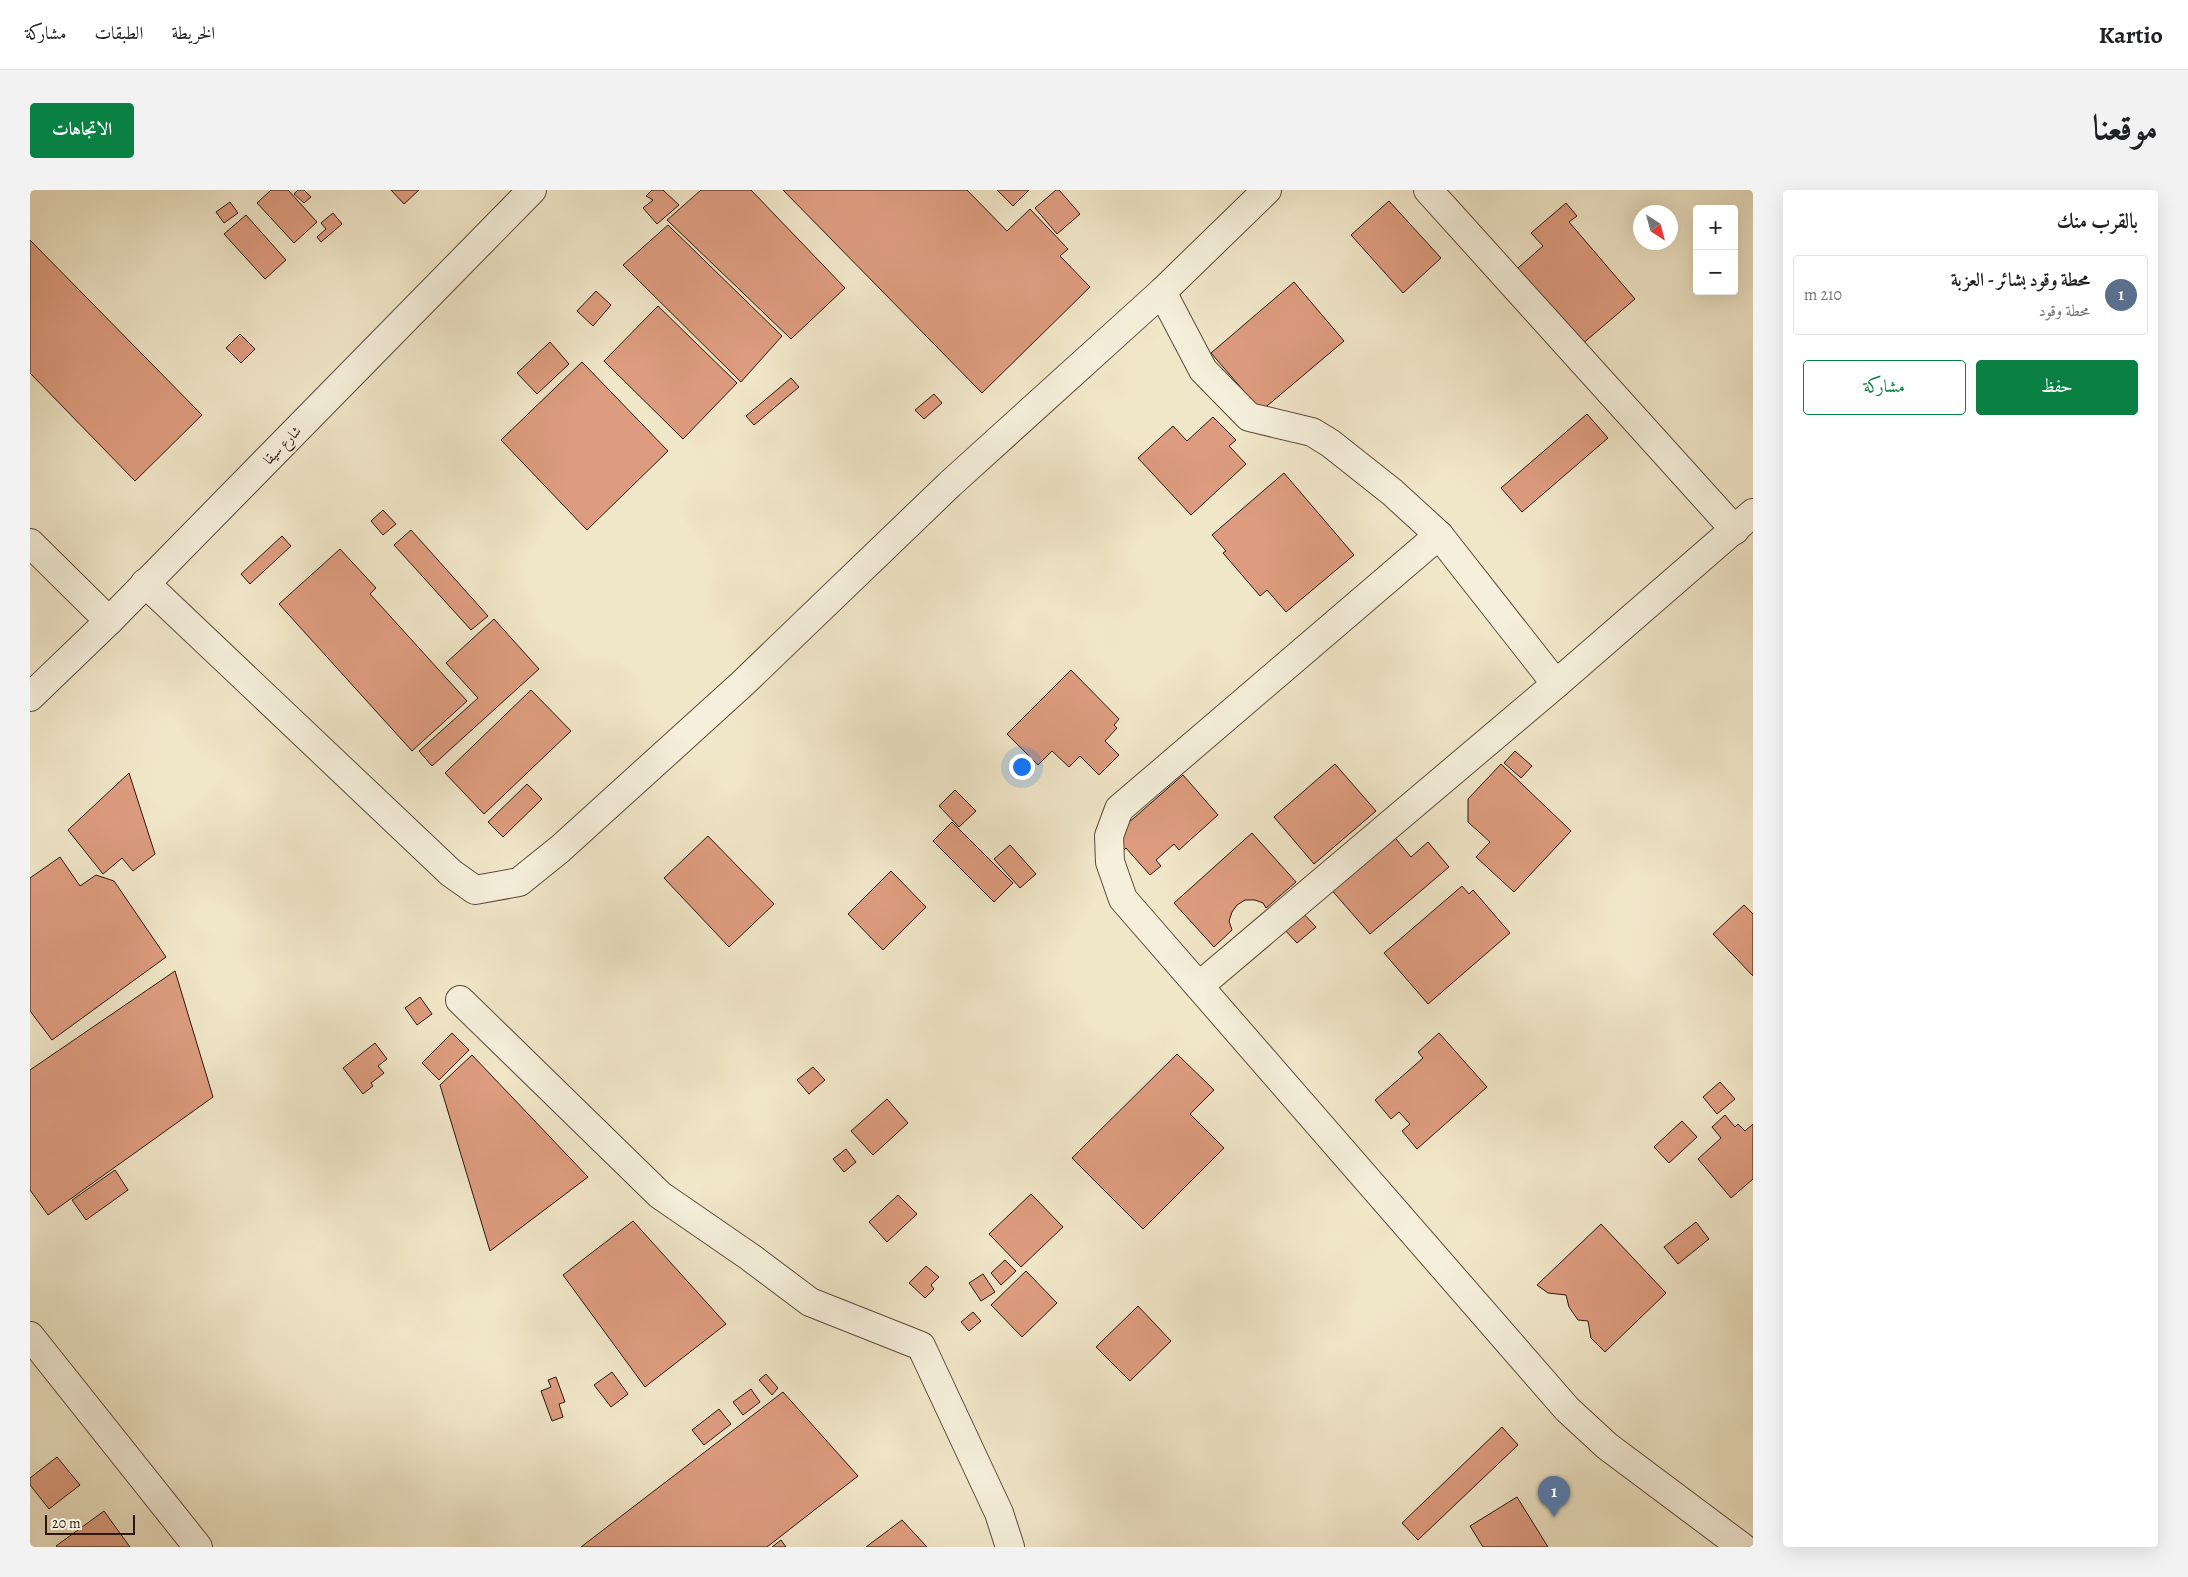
<!DOCTYPE html>
<html lang="ar">
<head>
<meta charset="utf-8">
<style>
	:root { --surface:#fff; --page:#f2f2f2; --text:#202124; --muted:#757577; --line:#e0e0e0; --accent:#0b8043 }
	body { margin:0; font-family:Alegreya,Amiri,serif; background:var(--page); color:var(--text); direction:rtl }
	.controls { position:absolute; right:15px; top:15px; display:grid; overflow:hidden; border-radius:5px; box-shadow:0 5px 20px #0002 }
	.controls button { width:45px; height:45px; display:grid; place-items:center; padding:0; border:0; border-bottom:1px solid var(--line); background:var(--surface); color:var(--text); font:25px sans-serif }
	.compass { position:absolute; left:1603px; top:15px; width:45px; height:45px; border-radius:50%; background:var(--surface); box-shadow:0 5px 20px #0002; rotate:144deg }
	.scale { position:absolute; left:15px; bottom:12px; width:90px; box-sizing:border-box; padding-left:5px; border:2px solid #2d170c; border-top:0; font-size:14px; line-height:18px; white-space:nowrap; color:#2d170c; -webkit-text-stroke:4px #f5efdb; paint-order:stroke }
	.you { position:absolute; left:991px; top:576px; width:18px; height:18px; margin:-12px; border:4px solid #fff; border-radius:50%; background:#1a73e8; box-shadow:0 0 0 8px #1a73e833 }
	.badge { display:grid; place-items:center; width:32px; height:32px; border-radius:50%; background:var(--accent); color:#fff; font-size:16px; font-weight:700 }
	.pin { position:absolute; translate:-50% -41px; filter:drop-shadow(0 1px 2px #0008) }
	.pin::after { content:''; position:absolute; top:26px; width:18px; height:15px; background:inherit; clip-path:polygon(0 0,100% 0,50% 100%) }
	.list { margin:0; padding:0; list-style:none }
	h2 { display:flex; justify-content:space-between; align-items:center; height:65px; margin:0; padding:0 20px; font-size:21px }
	h2 small { font-size:16px; font-weight:400; color:var(--muted) }
	.list li { display:grid; grid-template-columns:32px 1fr auto; gap:15px; align-items:center; box-sizing:border-box; height:80px; margin:0 10px 10px; padding:0 10px; border:1px solid var(--line); border-radius:5px }
	.list b { display:block; font-size:19px; white-space:nowrap }
	.list p { margin:0; font-size:16px; white-space:nowrap; color:var(--muted) }
	.list em { font-size:16px; font-style:normal; color:var(--muted) }
	.actions { display:flex; gap:10px; padding:15px 20px }
	.actions a { flex:1; padding:11px 0; border:1px solid var(--accent); border-radius:5px; text-align:center; font-size:18px; color:var(--accent) }
	.actions .main { background:var(--accent); color:#fff }
	.map { position:relative; flex:none; width:1723px; height:1357px; overflow:hidden; direction:ltr; border-radius:5px }
	header { display:flex; align-items:center; gap:30px; box-sizing:border-box; height:70px; padding:0 25px; background:var(--surface); border-bottom:1px solid var(--line) }
	header strong { font-size:24px }
	nav { display:flex; gap:28px; margin-inline-start:auto; font-size:18px }
	.intro { display:flex; align-items:center; justify-content:space-between; box-sizing:border-box; height:120px; padding:0 30px }
	h1 { margin:0; font-size:35px }
	.button { padding:12px 22px; border-radius:5px; background:var(--accent); color:#fff; font-size:18px; font-weight:700 }
	main { display:flex; gap:30px; padding:0 30px }
	aside { flex:1; background:var(--surface); border-radius:5px; box-shadow:0 5px 20px #0002 }
	.map>svg:first-child { display:block }
	.building { fill:#dd9c7f; stroke:#2d170c }
	.lines { fill:none; stroke-linecap:round; stroke-linejoin:round }
	.street-casing { stroke:#5e4b3b; stroke-width:30 }
	.street { stroke:#f5efdb; stroke-width:28 }
	.labels { text-anchor:middle; stroke-width:5; stroke-linejoin:round; paint-order:stroke }
	.street-label { font-size:14px; fill:#2d170c; stroke:#f5efdb }
</style>
</head>
<body>
<header>
<strong>Kartio</strong>
<nav><a>الخريطة</a><a>الطبقات</a><a>مشاركة</a></nav>
</header>
<div class="intro"><h1>موقعنا</h1><a class="button">الاتجاهات</a></div>
<main>
<aside>
<h2>بالقرب منك<small></small></h2>
<ul class="list">
<li><span class="badge" style="background:#5c6f8a">1</span><div><b>محطة وقود بشائر - العزبة</b><p>محطة وقود</p></div><em>210 m</em></li>
</ul>
<div class="actions"><a class="main">حفظ</a><a>مشاركة</a></div>
</aside>
<div class="map">
<svg width="1723" height="1357" viewBox="0 0 1723 1357">
	<rect width="100%" height="100%" fill="#f0e6c8"/>
	<filter id="stains"><feTurbulence type="fractalNoise" baseFrequency=".004" numOctaves="4"/><feColorMatrix values="0 0 0 0 .2 0 0 0 0 .09 0 0 0 0 .02 0 0 0 .5 -.17"/></filter>
	<radialGradient id="worn" r=".72"><stop offset=".6" stop-color="#630" stop-opacity="0"/><stop offset="1" stop-color="#630" stop-opacity=".3"/></radialGradient>
	<g class="building">
		<path d="M241,0h17l29,32 -23,21 -37,-40z"/>
		<path d="M268,0h6l7,7 -7,6 -10,-9z"/>
		<path d="M361,0h28l-15,14z"/>
		<path d="M622,0h11l16,15 -22,19 -14,-16 10,-8 -7,-4z"/>
		<path d="M671,0h50l94,98 -54,51 -124,-119z"/>
		<path d="M753,0h184l40,41 23,-22 38,40 -8,7 30,31 -108,106z"/>
		<path d="M967,0h32l-16,16z"/>
		<path d="M1026,0h3l21,24 -23,20 -22,-26z"/>
		<path d="M1359,11l52,57 -38,35 -52,-58z"/>
		<path d="M200,12l8,11 -14,10 -8,-11z"/>
		<path d="M1536,13l11,13 -8,6 66,77 -61,52 -64,-76 33,-29 -12,-13z"/>
		<path d="M303,23l9,11 -21,18 -4,-5 9,-8 -5,-6z"/>
		<path d="M216,25l40,45 -21,19 -41,-45z"/>
		<path d="M638,35l114,111 -41,46 -118,-117z"/>
		<path d="M0,50l172,175 -67,66 -105,-108z"/>
		<path d="M1264,92l50,59 -83,70 -50,-58z"/>
		<path d="M566,101l15,14 -18,21 -16,-15z"/>
		<path d="M628,116l79,77 -54,56 -79,-78z"/>
		<path d="M210,144l15,15 -14,14 -15,-15z"/>
		<path d="M520,152l19,22 -32,30 -20,-21z"/>
		<path d="M552,172l86,89 -81,79 -86,-90z"/>
		<path d="M761,188l8,9 -45,38 -8,-9z"/>
		<path d="M904,204l8,9 -18,16 -9,-9z"/>
		<path d="M1557,224l21,24 -86,74 -21,-24z"/>
		<path d="M1183,227l23,23 -7,6 17,18 -55,51 -53,-57 35,-32 14,15z"/>
		<path d="M1254,283l70,82 -68,57 -19,-22 -7,6 -37,-43 3,-2 -14,-16z"/>
		<path d="M353,320l13,14 -13,11 -12,-14z"/>
		<path d="M381,340l77,86 -17,14 -77,-85z"/>
		<path d="M252,346l9,10 -41,38 -9,-10z"/>
		<path d="M310,359l36,39 -6,6 97,107 -55,50 -133,-147z"/>
		<path d="M464,429l45,50 -107,97 -13,-15 59,-53 -32,-35z"/>
		<path d="M1041,480l48,49 -5,6 3,3 -12,13 14,14 -20,20 -19,-19 -11,11 -17,-16 -14,14 -31,-31z"/>
		<path d="M501,500l40,41 -87,83 -39,-41z"/>
		<path d="M1485,561l17,15 -11,12 -17,-15z"/>
		<path d="M1305,574l41,47 -62,53 -40,-47z"/>
		<path d="M1471,574l70,67 -57,61 -38,-35 14,-15 -22,-20v-23z"/>
		<path d="M99,583l26,81 -22,17 -11,-13 -19,16 -35,-44z"/>
		<path d="M1153,585l35,40 -39,35 -5,-6 -18,16 5,6 -11,9 -24,-27 -3,3 -12,-13z"/>
		<path d="M497,594l15,15 -39,38 -15,-15z"/>
		<path d="M925,600l21,21 -17,16 -20,-21z"/>
		<path d="M922,632l61,61 -19,19 -61,-61z"/>
		<path d="M1222,643l44,49 -30,26 -3,-5 -8,-3h-10l-8,5 -5,7 -3,9 3,9 -18,17 -40,-44z"/>
		<path d="M1361,643l20,24 17,-15 21,25 -79,67 -41,-47z"/>
		<path d="M678,646l66,68 -45,43 -65,-69z"/>
		<path d="M980,655l26,29 -16,14 -26,-29z"/>
		<path d="M30,667l20,29 16,-11 18,6 52,76 -114,83 -22,-29v-133z"/>
		<path d="M861,681l35,36 -43,43 -35,-36z"/>
		<path d="M1432,696l7,8 4,-4 37,43 -82,71 -44,-51z"/>
		<path d="M1714,715l9,9v62l-40,-42z"/>
		<path d="M1271,721l15,16 -19,16 -14,-15z"/>
		<path d="M145,781l38,126 -165,118 -18,-25v-120z"/>
		<path d="M390,807l12,17 -15,11 -12,-17z"/>
		<path d="M422,843l17,17 -30,30 -17,-17z"/>
		<path d="M1409,843l48,54 -70,62 -15,-18 8,-7 -11,-12 -8,7 -16,-19 48,-42 -5,-6z"/>
		<path d="M345,853l12,16 -9,7 6,7 -13,10 2,3 -10,8 -20,-26z"/>
		<path d="M1147,864l37,36 -24,24 34,34 -81,81 -71,-71z"/>
		<path d="M442,865l116,122 -98,74 -50,-166z"/>
		<path d="M783,877l12,13 -16,14 -12,-14z"/>
		<path d="M1690,892l15,17 -18,15 -14,-17z"/>
		<path d="M857,909l21,24 -35,32 -22,-24z"/>
		<path d="M1695,925l10,12 3,-3 7,7 8,-7v55l-22,19 -33,-39 23,-21 -9,-11z"/>
		<path d="M1652,931l15,16 -28,26 -15,-16z"/>
		<path d="M816,959l10,13 -12,10 -11,-13z"/>
		<path d="M85,980l13,20 -42,30 -14,-20z"/>
		<path d="M1001,1004l32,33 -42,40 -32,-33z"/>
		<path d="M868,1005l19,19 -30,28 -18,-20z"/>
		<path d="M603,1031l93,103 -81,63 -82,-112z"/>
		<path d="M1666,1032l13,17 -31,25 -14,-17z"/>
		<path d="M1571,1034l65,69 -61,59 -14,-14 -3,-17 -10,-1 -9,-13 -3,-12 -18,-2 -11,-8z"/>
		<path d="M975,1070l11,11 -15,14 -10,-12z"/>
		<path d="M896,1076l13,11 -8,8 3,4 -9,9 -16,-15z"/>
		<path d="M996,1081l31,32 -35,34 -31,-32z"/>
		<path d="M953,1084l12,18 -14,9 -12,-18z"/>
		<path d="M1108,1116l33,35 -41,40 -34,-34z"/>
		<path d="M943,1122l8,9 -12,10 -8,-9z"/>
		<path d="M582,1182l16,22 -17,13 -17,-22z"/>
		<path d="M736,1184l12,14 -6,7 -13,-15z"/>
		<path d="M526,1187l9,25 -6,2 4,13 -11,4 -11,-30 10,-4 -3,-7z"/>
		<path d="M721,1199l9,13 -17,13 -10,-13z"/>
		<path d="M753,1202l75,84 -91,71h-186z"/>
		<path d="M689,1219l12,15 -27,21 -12,-15z"/>
		<path d="M1472,1237l16,18 -100,95 -16,-17z"/>
		<path d="M27,1267l23,28 -31,24 -19,-24v-7z"/>
		<path d="M1487,1307l31,50h-65l-13,-21z"/>
		<path d="M74,1321l26,36h-73l-1,-1z"/>
		<path d="M872,1330l25,27h-61z"/>
		<path d="M751,1350l5,7h-14z"/>
	</g>
	<g class="lines">
		<defs>
			<g id="street">
				<path d="M1398,0l307,340"/>
				<path d="M1132,102l41,78 46,47 63,15 18,11 62,49 47,43 117,149"/>
				<path d="M1409,345l-320,274 -10,27 1,26 13,37 444,510 40,37 135,101"/>
				<path d="M0,353l79,78"/>
				<path d="M115,393l306,290 24,17 44,-8 41,-33 182,-165 208,-200 212,-192 105,-102"/>
				<path d="M0,507l79,-76 423,-431"/>
				<path d="M1169,796l357,-302 197,-171"/>
				<path d="M430,810l200,195 90,62 60,45 111,44 78,167 11,34"/>
				<path d="M0,1146l168,211"/>
			</g>
		</defs>
		<use href="#street" class="street-casing"/>
		<use href="#street" class="street"/>
	</g>
	<g class="labels">
		<g class="street-label">
			<text transform="translate(252 255) rotate(-46)" y="5">شارع سيقا</text>
		</g>
	</g>
	<rect width="100%" height="100%" filter="url(#stains)"/>
	<rect width="100%" height="100%" fill="url(#worn)"/>
</svg>
<div class="controls">
<button>+</button>
<button>−</button>
</div>
<svg class="compass" viewBox="-18 -18 36 36"><path d="M0-13l5 13h-10z" fill="#e53935"/><path d="M0 13l5-13h-10z" fill="#757577"/></svg>
<div class="scale">20 m</div>
<div class="you"></div>
<div class="pin badge" style="left:1524px;top:1327px;background:#5c6f8a">1</div>
</div>
</main>
</body>
</html>
